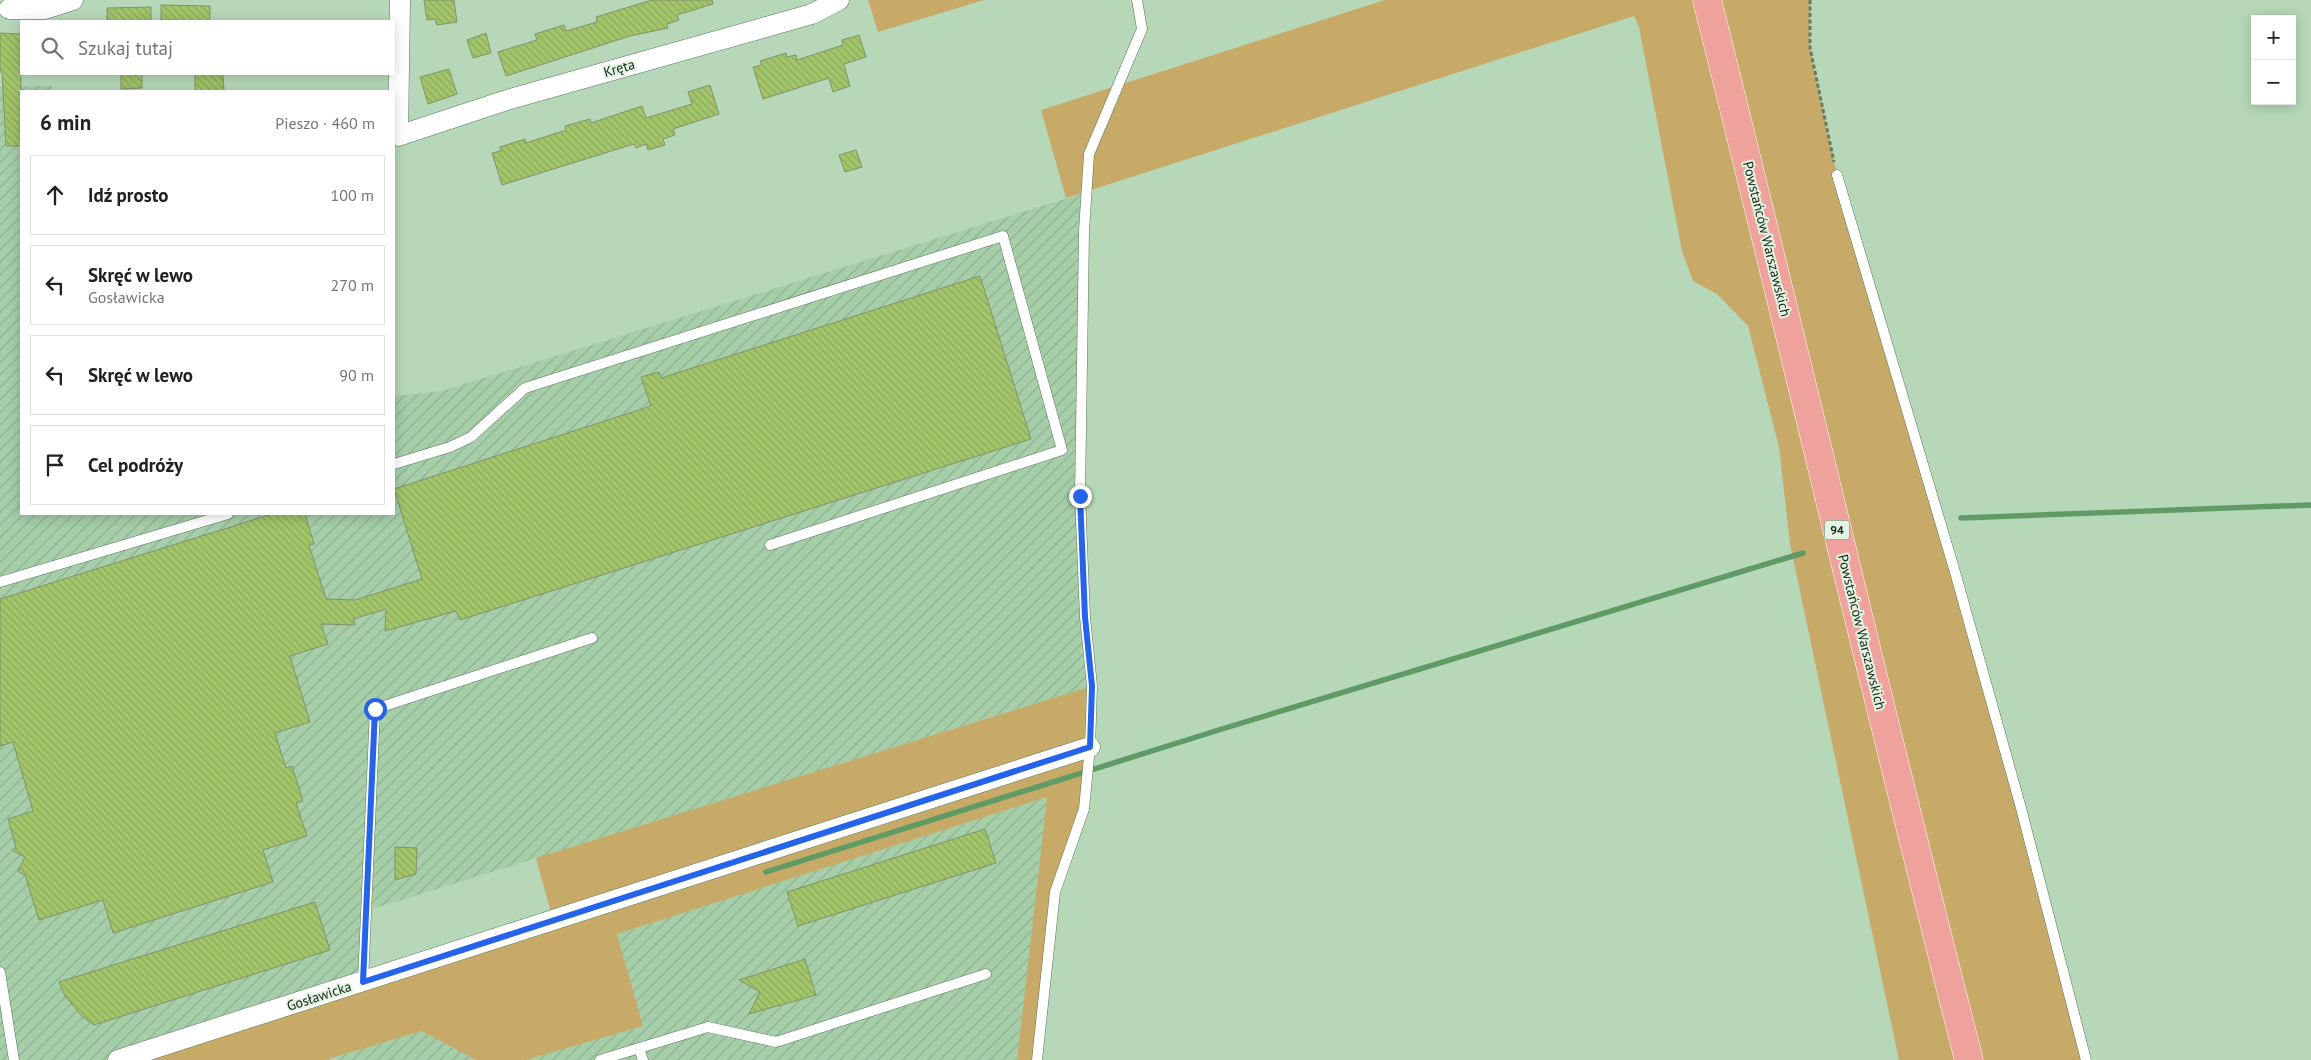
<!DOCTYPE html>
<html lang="pl">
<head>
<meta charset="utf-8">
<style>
	:root { --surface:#fff; --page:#f6f6f6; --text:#202124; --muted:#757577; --line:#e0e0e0 }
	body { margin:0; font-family:"PT Sans",sans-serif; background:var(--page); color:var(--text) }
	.controls { position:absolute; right:15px; top:15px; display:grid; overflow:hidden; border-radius:0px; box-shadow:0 2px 12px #0003 }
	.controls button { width:45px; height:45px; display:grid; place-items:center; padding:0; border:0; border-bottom:1px solid var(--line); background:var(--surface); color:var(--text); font:25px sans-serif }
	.stop { position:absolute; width:15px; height:15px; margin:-11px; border:4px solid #2563eb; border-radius:50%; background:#fff }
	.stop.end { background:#2563eb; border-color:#fff; box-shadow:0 1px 5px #0008 }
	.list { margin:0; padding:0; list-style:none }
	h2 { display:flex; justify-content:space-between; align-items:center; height:65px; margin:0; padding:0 20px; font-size:21px }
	h2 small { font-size:16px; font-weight:400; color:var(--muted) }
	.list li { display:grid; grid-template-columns:32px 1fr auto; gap:15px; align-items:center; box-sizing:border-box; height:80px; margin:0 10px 10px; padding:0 10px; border:1px solid var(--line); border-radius:0px }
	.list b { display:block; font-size:19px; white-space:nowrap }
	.list p { margin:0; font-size:16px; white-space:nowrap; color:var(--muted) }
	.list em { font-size:16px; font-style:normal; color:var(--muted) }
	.icon { flex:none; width:28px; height:28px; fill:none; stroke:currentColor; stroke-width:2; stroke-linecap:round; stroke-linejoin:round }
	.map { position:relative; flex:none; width:2311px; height:1060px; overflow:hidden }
	.search { position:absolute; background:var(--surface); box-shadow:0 2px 12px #0003; left:20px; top:20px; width:375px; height:55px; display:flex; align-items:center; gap:12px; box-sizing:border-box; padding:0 18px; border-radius:0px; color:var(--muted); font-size:19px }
	.panel { position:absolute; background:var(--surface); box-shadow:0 2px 12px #0003; left:20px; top:90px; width:375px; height:425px; border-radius:0px }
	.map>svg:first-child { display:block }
	.industrial { fill:url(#industrial-furrows) }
	.green { fill:#c8aa68 }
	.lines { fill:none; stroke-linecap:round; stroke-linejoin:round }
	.stream { stroke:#609a65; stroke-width:5.5 }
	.building { fill:url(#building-back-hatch); stroke:#82926c }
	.lane-casing { stroke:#567659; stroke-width:11 }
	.street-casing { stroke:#567659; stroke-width:21 }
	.primary-casing { stroke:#fff; stroke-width:29 }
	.path { stroke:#647b66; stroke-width:3; stroke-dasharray:4 2.5; stroke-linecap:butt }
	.lane { stroke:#fff; stroke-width:10 }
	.street { stroke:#fff; stroke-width:20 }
	.primary { stroke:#efa19c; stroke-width:28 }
	.route { stroke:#2563eb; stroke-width:6 }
	.labels { text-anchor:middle; stroke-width:4; stroke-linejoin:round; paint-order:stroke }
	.shield { fill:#e3f4e3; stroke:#556356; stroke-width:1 }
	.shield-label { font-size:12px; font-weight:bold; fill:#182519 }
	.street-label { font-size:14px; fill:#182519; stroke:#e3f4e3 }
</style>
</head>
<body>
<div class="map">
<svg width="2311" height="1060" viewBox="0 0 2311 1060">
	<defs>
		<pattern id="industrial-furrows" width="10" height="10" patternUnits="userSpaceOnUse" patternTransform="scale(1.25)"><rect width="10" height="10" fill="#a6cea9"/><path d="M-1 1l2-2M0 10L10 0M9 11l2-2" fill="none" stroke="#8eb191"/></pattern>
		<pattern id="building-back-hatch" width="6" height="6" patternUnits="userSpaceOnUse" patternTransform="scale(1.25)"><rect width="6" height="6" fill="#a2c56a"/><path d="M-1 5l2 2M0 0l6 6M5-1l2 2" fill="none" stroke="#8ba95b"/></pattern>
	</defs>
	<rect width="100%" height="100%" fill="#b6d8b8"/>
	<g class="industrial">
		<path d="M52,86v5h-31v423h373v-118l48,-5 645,-199 -7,304 12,190 -726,225 -3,71 -225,78h-138v-973z"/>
		<path d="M1047,797l-30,263h-491l117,-34 -26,-92z"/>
		<path d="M422,1031l54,29h-151z"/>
	</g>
	<g class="green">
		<path d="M868,0h116l-106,32z"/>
		<path d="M1385,0h425v48l27,127 118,397 131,488h-187l-109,-516 -11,-97 -31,-121 -31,-32 -24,-13 -11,-30 -43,-224 -5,-11 -568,182 -25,-88z"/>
		<path d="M1092,686l-8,123 -29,83 -18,168h-20l30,-263 -430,137 26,92 -117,34h-50l-54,-29 -97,29h-187l415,-140 -17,-62z"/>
	</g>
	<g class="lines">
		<g class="stream">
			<path d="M1961,518l350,-13"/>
			<path d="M766,872l459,-144 578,-175"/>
		</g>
	</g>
	<g class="building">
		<path d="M424,0h30l3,22 -20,3 -2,-6 -8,1z"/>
		<path d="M652,0h60l1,4 -36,11 2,5 -12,4 1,4 -38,8 -124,40 -8,-24 39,-12 -2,-6 29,-9 2,6 31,-9 -1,-5z"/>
		<path d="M161,5l49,1v15l-49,-1z"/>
		<path d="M151,7v14h-44v-13z"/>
		<path d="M0,33l21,1v112h-15l-4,-74h-2z"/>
		<path d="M486,33l5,20 -18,5 -6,-18z"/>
		<path d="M859,35l7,22 -22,7 6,22 -17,6 -4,-14 -66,21 -10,-32 9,-2 -2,-4 26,-8 1,4 9,-2 1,5 46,-15 -1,-5z"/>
		<path d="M449,69l8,25 -29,10 -8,-27z"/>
		<path d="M121,74h21v14l-21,1z"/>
		<path d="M195,74h28l1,17h-29z"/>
		<path d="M710,85l9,29 -46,15 2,6 -12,4 2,6 -17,5 -2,-6 -10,4 -2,-4 -132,41 -10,-32 9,-2 -1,-4 25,-8 1,4 40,-13 -1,-4 25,-7 1,4 51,-17 4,12 46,-14 -4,-12z"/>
		<path d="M856,150l6,17 -17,5 -6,-17z"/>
		<path d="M980,276l51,163 -571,181 -4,-9 -71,20 1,-22 -33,10 2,6 -34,-1 7,20 -38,12 20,66 -35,11 11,35 6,-2 11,35 -7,2 11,33 -44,14 10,32 -160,51 -10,-33 -64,20 -14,-45 -7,-4 7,-14 -12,-6 3,-4 -8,-28 25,-8 -20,-69 -13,4v-147l272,-85h33l9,30 -5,1 17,54 29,1 67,-21 -28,-90 257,-83 -10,-29 18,-5 2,6z"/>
		<path d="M985,829l11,34 -198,63 -11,-34z"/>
		<path d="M395,847l22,1 -1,26 -21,6z"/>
		<path d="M315,902l15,48 -236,75 -12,-9 -17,-20 -6,-14z"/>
		<path d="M805,959l11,36 -67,19 11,-22 -21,-12z"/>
	</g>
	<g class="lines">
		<defs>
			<g id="lane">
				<path d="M1837,175l118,397 66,236 65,252"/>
				<path d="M394,464l56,-17 21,-10 54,-49 478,-152 59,214 -292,95"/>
				<path d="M0,582l228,-68"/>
				<path d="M0,972l14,88"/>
				<path d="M363,982l12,-273 217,-71"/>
				<path d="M639,1048l4,12"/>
				<path d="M600,1060l108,-33 68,15 210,-68"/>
				<path d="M1037,1060l18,-168 29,-83 6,-62 2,-61 -7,-69 -5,-121 4,-265 5,-77 53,-125 -5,-29"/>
			</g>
			<g id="street">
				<path d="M400,0l-2,136 109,-36 305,-86 27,-14"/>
				<path d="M9,9h36l28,-9"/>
				<path d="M118,1060l972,-313"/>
			</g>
			<path id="primary" d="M1707,0c89,353 171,707 262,1060"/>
		</defs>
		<use href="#lane" class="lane-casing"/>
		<use href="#street" class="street-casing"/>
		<use href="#primary" class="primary-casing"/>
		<path class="path" d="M1810,0v48l24,114"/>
		<use href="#lane" class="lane"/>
		<use href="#street" class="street"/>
		<use href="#primary" class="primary"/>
	</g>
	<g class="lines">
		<path class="route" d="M375,709l-12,273 727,-235 2,-61 -7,-69 -5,-121"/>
	</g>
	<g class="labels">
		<rect class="shield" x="1824.5" y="520.5" width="25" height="19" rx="4"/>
		<g class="shield-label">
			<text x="1837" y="534">94</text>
		</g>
		<g class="street-label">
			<text transform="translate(619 68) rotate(-16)" y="5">Kręta</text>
			<text transform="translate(1767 239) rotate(76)" y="5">Powstańców Warszawskich</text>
			<text transform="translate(1862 632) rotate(76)" y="5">Powstańców Warszawskich</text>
			<text transform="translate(319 996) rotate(-18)" y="5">Gosławicka</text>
		</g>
	</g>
</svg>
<div class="controls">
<button>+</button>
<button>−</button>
</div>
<div class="stop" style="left:375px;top:709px"></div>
<div class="stop end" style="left:1080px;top:496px"></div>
<div class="search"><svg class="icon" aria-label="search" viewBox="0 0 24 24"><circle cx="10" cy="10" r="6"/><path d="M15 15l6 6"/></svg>Szukaj tutaj</div>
<section class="panel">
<h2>6 min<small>Pieszo · 460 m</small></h2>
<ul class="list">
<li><svg class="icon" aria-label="ahead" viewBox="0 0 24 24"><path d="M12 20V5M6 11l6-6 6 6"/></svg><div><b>Idź prosto</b></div><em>100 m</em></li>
<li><svg class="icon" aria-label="left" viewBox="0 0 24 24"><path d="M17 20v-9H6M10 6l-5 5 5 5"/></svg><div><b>Skręć w lewo</b><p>Gosławicka</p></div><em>270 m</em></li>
<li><svg class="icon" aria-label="left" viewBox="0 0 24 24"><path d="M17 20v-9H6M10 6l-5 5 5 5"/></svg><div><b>Skręć w lewo</b></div><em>90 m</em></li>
<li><svg class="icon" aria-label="arrive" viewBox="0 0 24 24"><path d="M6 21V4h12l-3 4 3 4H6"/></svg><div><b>Cel podróży</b></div></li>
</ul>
</section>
</div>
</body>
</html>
